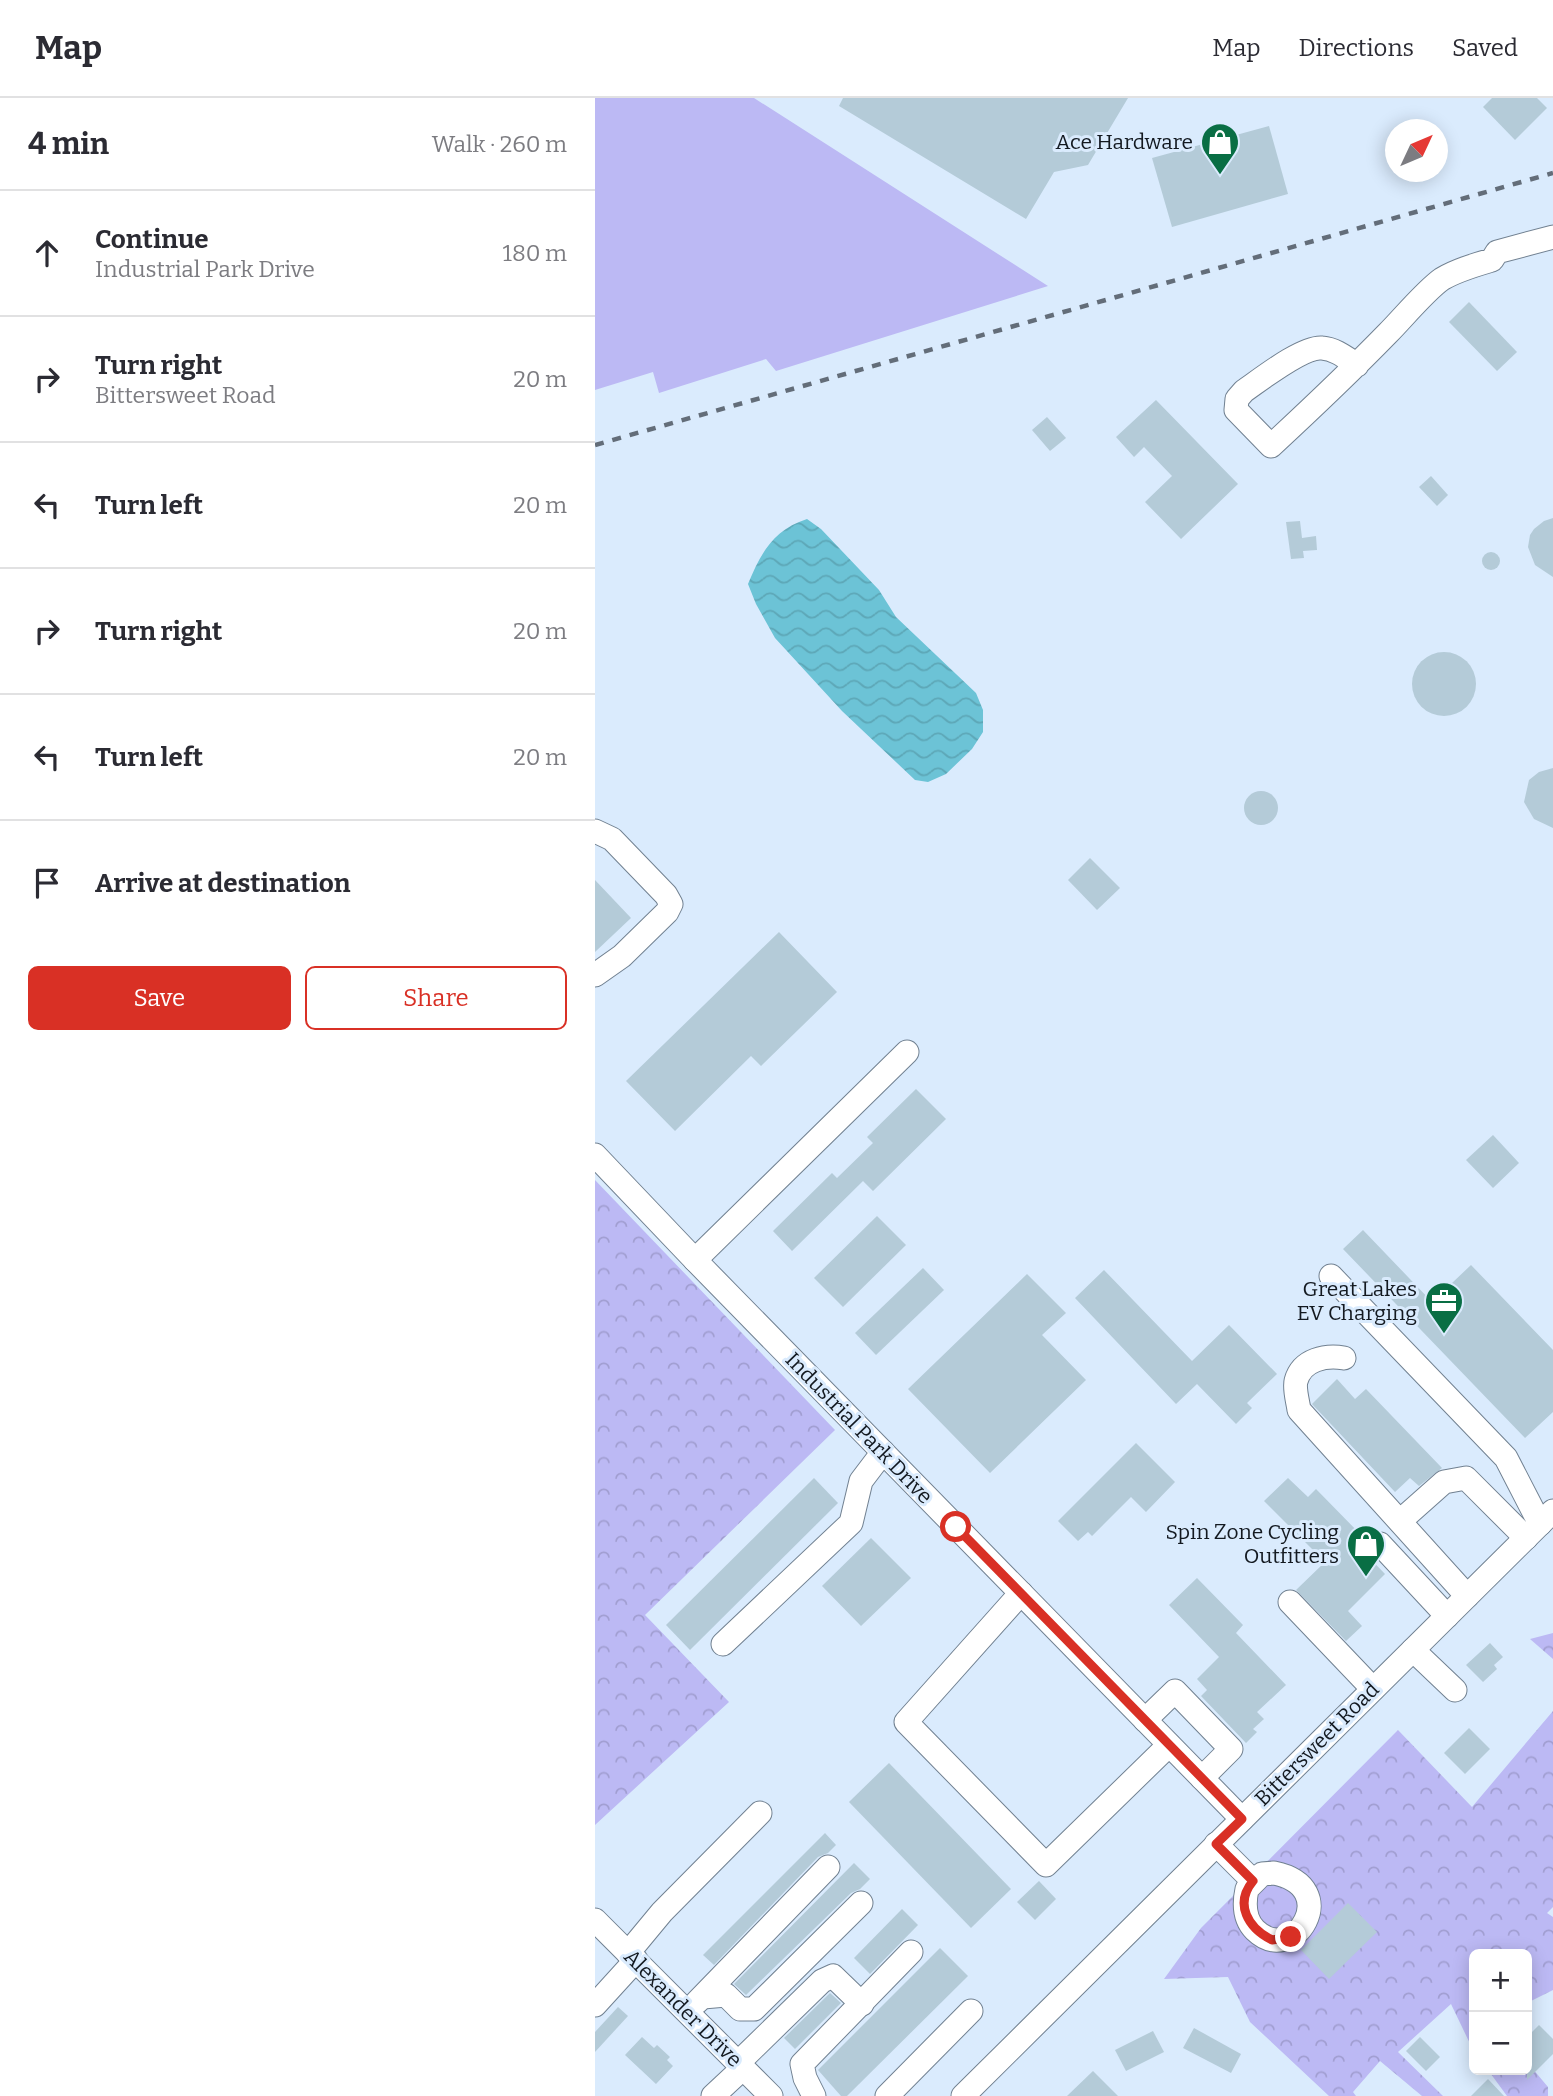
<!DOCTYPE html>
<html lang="en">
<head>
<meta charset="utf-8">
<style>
	:root { --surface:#fff; --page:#f7f7f7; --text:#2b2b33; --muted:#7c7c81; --line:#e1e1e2; --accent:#d93025 }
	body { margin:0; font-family:Bitter,serif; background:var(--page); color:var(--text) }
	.controls { position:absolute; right:21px; bottom:21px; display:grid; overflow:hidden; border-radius:10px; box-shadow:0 4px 18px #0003 }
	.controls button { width:63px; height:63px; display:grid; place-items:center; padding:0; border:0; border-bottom:2px solid var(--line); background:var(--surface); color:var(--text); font:35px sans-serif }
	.compass { position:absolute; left:790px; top:21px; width:63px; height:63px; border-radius:50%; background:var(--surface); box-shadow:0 4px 18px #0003; rotate:46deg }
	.stop { position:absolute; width:21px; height:21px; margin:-16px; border:5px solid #d93025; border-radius:50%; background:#fff }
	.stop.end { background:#d93025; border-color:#fff; box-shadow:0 2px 7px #0008 }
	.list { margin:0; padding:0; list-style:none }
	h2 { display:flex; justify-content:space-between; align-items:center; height:91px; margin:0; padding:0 28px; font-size:30px }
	h2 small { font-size:23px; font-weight:400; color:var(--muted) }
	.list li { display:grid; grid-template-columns:46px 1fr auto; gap:21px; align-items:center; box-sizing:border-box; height:126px; padding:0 28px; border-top:2px solid var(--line) }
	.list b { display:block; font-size:26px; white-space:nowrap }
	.list p { margin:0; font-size:23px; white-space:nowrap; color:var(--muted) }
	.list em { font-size:23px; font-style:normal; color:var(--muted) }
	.actions { display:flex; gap:14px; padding:21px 28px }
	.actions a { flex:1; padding:16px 0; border:2px solid var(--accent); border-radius:10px; text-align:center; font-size:24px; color:var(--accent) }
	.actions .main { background:var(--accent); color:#fff }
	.icon { flex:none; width:38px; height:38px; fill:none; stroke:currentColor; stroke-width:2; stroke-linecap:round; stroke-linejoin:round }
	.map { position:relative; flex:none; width:958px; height:1998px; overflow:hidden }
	header { display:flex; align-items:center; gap:42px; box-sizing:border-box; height:98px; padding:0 35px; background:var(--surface); border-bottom:2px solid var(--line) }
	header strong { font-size:33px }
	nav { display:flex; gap:38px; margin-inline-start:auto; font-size:24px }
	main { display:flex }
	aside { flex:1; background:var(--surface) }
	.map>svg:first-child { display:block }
	.green { fill:#bcb9f4 }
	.forest { fill:url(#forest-crowns) }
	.water { fill:url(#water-waves) }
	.building { fill:#b4cbd8 }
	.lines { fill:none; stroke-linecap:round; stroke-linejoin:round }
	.minor-casing { stroke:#718191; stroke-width:25 }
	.minor { stroke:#fff; stroke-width:23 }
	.rail { stroke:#636d79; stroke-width:4.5; stroke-dasharray:9 9; stroke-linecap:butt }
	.route { stroke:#d93025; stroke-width:9 }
	.labels { text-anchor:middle; stroke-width:6; stroke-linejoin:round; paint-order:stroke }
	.poi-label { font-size:21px; fill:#131920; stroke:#daebfd; text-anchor:end }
	.street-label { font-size:21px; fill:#131920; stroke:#daebfd }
</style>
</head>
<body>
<header>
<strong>Map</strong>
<nav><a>Map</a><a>Directions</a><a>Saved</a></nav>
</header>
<main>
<aside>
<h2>4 min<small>Walk · 260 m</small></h2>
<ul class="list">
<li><svg class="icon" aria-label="ahead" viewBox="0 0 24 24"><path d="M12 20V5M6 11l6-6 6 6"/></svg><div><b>Continue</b><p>Industrial Park Drive</p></div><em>180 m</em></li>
<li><svg class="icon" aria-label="right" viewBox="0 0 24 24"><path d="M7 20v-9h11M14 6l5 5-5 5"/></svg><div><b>Turn right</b><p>Bittersweet Road</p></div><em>20 m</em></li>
<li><svg class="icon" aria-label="left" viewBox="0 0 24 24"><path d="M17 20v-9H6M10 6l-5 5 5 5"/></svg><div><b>Turn left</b></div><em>20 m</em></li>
<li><svg class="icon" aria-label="right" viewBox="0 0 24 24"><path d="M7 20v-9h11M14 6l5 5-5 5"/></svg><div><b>Turn right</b></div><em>20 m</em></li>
<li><svg class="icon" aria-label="left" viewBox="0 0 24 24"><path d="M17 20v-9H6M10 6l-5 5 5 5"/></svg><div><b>Turn left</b></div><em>20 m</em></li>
<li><svg class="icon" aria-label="arrive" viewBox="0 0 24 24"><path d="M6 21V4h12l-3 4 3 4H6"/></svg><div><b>Arrive at destination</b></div></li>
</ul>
<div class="actions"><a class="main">Save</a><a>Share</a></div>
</aside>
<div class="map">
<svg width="958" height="1998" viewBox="0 0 958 1998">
	<defs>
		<pattern id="forest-crowns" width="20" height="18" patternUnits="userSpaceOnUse" patternTransform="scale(1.75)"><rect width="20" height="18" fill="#bcb9f4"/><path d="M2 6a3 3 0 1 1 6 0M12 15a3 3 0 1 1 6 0" fill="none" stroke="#a19ed1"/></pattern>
		<pattern id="water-waves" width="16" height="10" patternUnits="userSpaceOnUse" patternTransform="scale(1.75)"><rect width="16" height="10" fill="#6cc3d6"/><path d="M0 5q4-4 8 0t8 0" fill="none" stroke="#5da7b7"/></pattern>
	</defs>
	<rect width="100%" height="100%" fill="#daebfd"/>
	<path class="green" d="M0,0h159l294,188 -272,85 -10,-12 -107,34 -6,-21 -58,18z"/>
	<g class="forest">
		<path d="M0,1082l240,250 -190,185 84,87 -134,123z"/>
		<path d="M958,1535v26l-23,-20z"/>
		<path d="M958,1613v196l-6,6 6,4v73l-26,13v-49h-53v98l-23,-48 -53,48 45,44h-21l-42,-35 -27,31 3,4h-27l-79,-74 -22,-45 -64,2 37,-51 197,-198 74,77z"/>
		<path d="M932,1964l21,25v9h-41l-19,-26h39z"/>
	</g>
	<path class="water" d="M212,421l14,10 58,61 17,27 80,76 7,17v22l-11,17 -26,25 -18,8 -13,-2 -73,-69 -67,-73 -19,-34 -8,-20c13,-31 25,-54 59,-65z"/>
	<g class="building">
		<path d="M248,0h285l-40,67 -34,7 -28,47 -187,-113z"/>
		<path d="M897,0h45l10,10 -32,32 -32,-33z"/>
		<path d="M674,28l19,68 -116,33 -20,-69z"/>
		<path d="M874,204l48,50 -20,19 -48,-49z"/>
		<path d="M561,302l82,84 -57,55 -36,-37 27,-26 -28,-29 -10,10 -18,-20z"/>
		<path d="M452,319l19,21 -16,13 -18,-21z"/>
		<path d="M836,378l17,19 -11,11 -18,-19z"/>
		<path d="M958,420v59l-18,-12 -7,-18 2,-12 4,-6 10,-8z"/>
		<path d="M705,423l2,17 14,-2 1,14 -14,1 1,7 -13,1 -5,-37z"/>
		<circle cx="896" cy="463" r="9"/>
		<circle cx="849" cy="586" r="32"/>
		<path d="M958,670v60l-19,-9 -10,-17 5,-22 10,-8z"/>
		<circle cx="666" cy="710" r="17"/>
		<path d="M495,760l30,30 -23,22 -29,-30z"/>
		<path d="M0,782l36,38 -36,34z"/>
		<path d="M184,834l58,60 -76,74 -10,-10 -76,75 -49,-50z"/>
		<path d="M321,991l30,30 -73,72 -10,-10 -71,70 -19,-20 59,-58 5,5 36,-35 -6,-6z"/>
		<path d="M898,1037l26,28 -26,25 -27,-28z"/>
		<path d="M282,1118l29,29 -63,62 -29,-29z"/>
		<path d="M768,1132l69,72 39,-37 82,85v62l-28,26 -182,-189z"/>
		<path d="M328,1170l21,22 -68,65 -21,-22z"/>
		<path d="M509,1172l88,91 37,-36 48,49 -30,29 5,5 -16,16 -39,-40 -21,20 -101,-106z"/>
		<path d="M432,1176l39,39 -24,22 44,45 -96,93 -82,-84z"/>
		<path d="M742,1281l18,20 11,-10 76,79 -23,18 -9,-8 -15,14 -83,-88z"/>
		<path d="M541,1345l39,39 -29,30 -15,-15 -39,39 -4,-4 -10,9 -20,-20z"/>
		<path d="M219,1380l24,25 -148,147 -24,-25z"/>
		<path d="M693,1380l20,19 8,-8 48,49 -7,7 28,29 -37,37 14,15 -16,15 -50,-51 29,-28 -61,-61z"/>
		<path d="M276,1440l40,40 -50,48 -39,-40z"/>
		<path d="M602,1480l46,47 -7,8 50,52 -29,27 7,7 -11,10 4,3 -11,11 -45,-47 6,-6 -10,-11 22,-22 -50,-52z"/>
		<path d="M895,1545l13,14 -9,8 3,4 -14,13 -17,-17z"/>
		<path d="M874,1630l21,21 -25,25 -21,-21z"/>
		<path d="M294,1665l122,126 -40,39 -122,-126z"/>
		<path d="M230,1735l11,12 -8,8 -10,4 -104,108 -11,-10z"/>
		<path d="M259,1765l16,16 -10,10 -9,4 -105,102 -12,-11z"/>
		<path d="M444,1783l17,18 -21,21 -18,-18z"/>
		<path d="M753,1805l29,29 -48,47 -28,-29z"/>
		<path d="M307,1811l16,16 -48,49 -16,-16z"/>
		<path d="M345,1850l28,28 -121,120h-6l-23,-26z"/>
		<path d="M235,1895l11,10 -46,46 -11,-11z"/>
		<path d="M23,1909l10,9 -33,36v-20z"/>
		<path d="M944,1927l14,14v15l-26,26v-43z"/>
		<path d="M599,1930l47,26 -10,19 -48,-25z"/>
		<path d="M558,1933l11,21 -38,19 -11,-21z"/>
		<path d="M47,1939l12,11 3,-3 13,12 -3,3 6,6 -17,18 -31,-29z"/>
		<path d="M825,1939l20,20 -14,14 -20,-20z"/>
		<path d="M498,1973l25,25h-51z"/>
		<path d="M893,1981l16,17h-33z"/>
	</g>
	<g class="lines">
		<defs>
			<g id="minor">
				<path d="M762,267c-12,-8 -22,-16 -35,-17 -19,-2 -62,32 -78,43l-7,8 -1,11 35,36c40,-37 79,-74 117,-113 14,-14 38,-43 54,-54 15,-9 33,-14 50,-19l5,-8 56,-15"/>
				<path d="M0,733l17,8 54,56 5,9 -4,8 -45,44 -27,19"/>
				<path d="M0,1057l100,105 547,559"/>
				<path d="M100,1162l212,-208"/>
				<path d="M736,1178l175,182 34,66"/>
				<path d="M749,1260c-18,-3 -42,1 -48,23 -2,8 2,21 3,29l168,186"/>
				<path d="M805,1423l44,-39 22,-4 60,60"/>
				<path d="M785,1446l67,72"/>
				<path d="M426,1495l-115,129 140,143 123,-120"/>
				<path d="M695,1504l83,87"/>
				<path d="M128,1546l128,-121 10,-42 22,-29"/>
				<path d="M818,1552l42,40"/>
				<path d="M550,1622l30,-29 56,58 -29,29"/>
				<path d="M621,1746l37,37"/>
				<path d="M679,1775c70,14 20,95 -19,57 -11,-11 -11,-27 -8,-41l15,-15z"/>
				<path d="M0,1822l176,176"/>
				<path d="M33,1855l34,-41 98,-99"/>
				<path d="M108,1899l23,-2 14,14h14l107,-106"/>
				<path d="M102,1904l131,-135"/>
				<path d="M0,1907l41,-45"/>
				<path d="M143,1965l84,-82 11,-5 29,28"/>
				<path d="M118,1998l30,-28"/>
				<path d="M219,1998l-9,-18 -3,-14 109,-112"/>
				<path d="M292,1998l84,-85"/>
				<path d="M368,1998l590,-585"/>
			</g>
		</defs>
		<use href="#minor" class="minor-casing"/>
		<use href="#minor" class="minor"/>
		<path class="rail" d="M0,347l958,-272"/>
	</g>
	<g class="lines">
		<path class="route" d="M361,1429l286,292 -26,25 37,37c-19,23 -5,47 19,59l19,-3"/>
	</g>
	<defs>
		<symbol id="shop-pin" viewBox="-11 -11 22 30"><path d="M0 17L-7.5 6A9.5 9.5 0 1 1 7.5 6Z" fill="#096e44" stroke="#daebfd"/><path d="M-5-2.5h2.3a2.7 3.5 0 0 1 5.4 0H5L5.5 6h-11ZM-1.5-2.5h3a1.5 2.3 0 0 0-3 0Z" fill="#fff"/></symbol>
		<symbol id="office-pin" viewBox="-11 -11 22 30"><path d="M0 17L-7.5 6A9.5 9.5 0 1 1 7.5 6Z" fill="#096e44" stroke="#daebfd"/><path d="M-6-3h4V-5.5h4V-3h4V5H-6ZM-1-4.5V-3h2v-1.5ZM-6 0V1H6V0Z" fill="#fff"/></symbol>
	</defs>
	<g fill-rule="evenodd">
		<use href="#shop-pin" x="603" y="22" width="44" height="60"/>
		<use href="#office-pin" x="827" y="1181" width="44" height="60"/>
		<use href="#shop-pin" x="749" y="1424" width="44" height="60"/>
	</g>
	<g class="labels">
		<g class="poi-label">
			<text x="598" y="51">Ace Hardware</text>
			<text x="822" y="1198">Great Lakes<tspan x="822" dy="24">EV Charging</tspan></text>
			<text x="744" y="1441">Spin Zone Cycling<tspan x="744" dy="24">Outfitters</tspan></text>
		</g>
		<g class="street-label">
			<text transform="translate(264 1330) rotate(46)" y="7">Industrial Park Drive</text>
			<text transform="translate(722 1646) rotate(-45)" y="7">Bittersweet Road</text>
			<text transform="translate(88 1910) rotate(45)" y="7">Alexander Drive</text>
		</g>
	</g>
</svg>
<div class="controls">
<button>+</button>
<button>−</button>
</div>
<svg class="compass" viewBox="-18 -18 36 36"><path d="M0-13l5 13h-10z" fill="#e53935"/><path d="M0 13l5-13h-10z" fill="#7c7c81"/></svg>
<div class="stop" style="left:361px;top:1429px"></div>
<div class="stop end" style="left:696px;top:1839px"></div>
</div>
</main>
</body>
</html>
